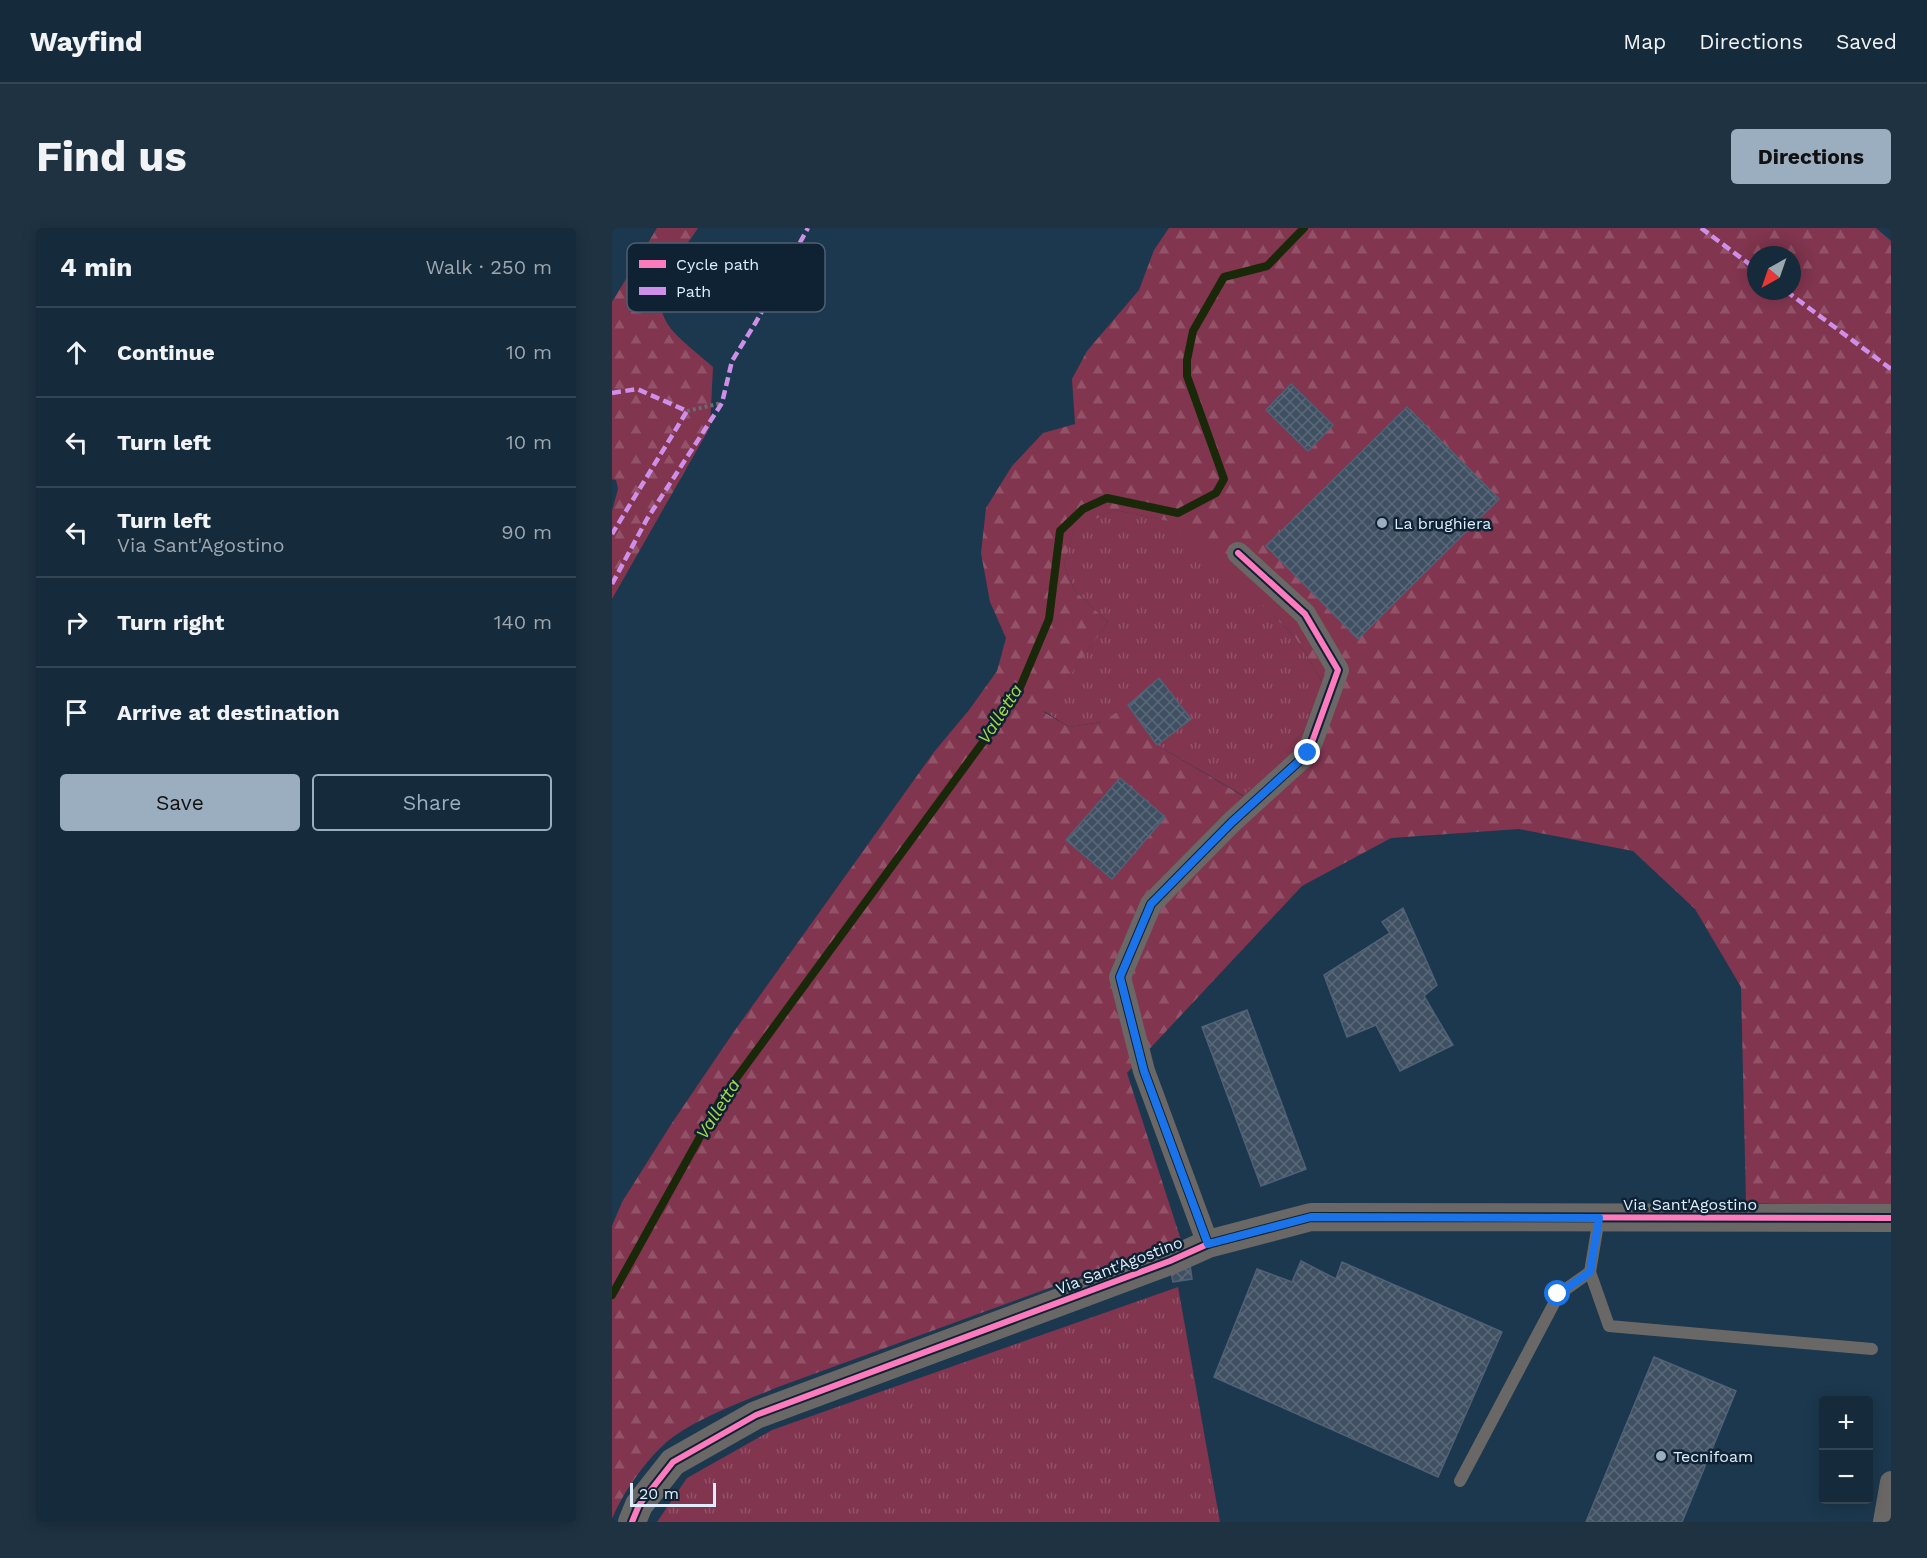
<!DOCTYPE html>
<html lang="en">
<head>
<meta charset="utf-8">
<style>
	:root { --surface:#152a3a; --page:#1e3242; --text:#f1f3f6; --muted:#9da7af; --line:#344654; --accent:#9baec0 }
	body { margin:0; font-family:"Work Sans",sans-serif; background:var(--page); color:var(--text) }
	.controls { position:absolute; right:18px; bottom:18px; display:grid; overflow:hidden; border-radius:6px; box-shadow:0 3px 15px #0003 }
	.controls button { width:54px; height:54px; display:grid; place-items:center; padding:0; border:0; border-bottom:2px solid var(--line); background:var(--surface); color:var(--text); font:30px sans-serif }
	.compass { position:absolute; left:1135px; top:18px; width:54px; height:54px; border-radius:50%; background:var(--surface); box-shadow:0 3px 15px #0003; rotate:220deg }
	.scale { position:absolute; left:18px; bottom:15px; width:86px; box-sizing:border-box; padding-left:6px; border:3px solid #dfeefd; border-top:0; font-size:16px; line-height:21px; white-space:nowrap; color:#dfeefd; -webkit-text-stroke:4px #0e2233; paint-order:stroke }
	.stop { position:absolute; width:18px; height:18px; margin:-14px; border:4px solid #1a73e8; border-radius:50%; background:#fff }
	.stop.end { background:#1a73e8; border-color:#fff; box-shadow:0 2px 6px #0008 }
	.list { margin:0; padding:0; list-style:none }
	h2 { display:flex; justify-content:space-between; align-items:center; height:78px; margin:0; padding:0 24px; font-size:26px }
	h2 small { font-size:20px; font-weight:400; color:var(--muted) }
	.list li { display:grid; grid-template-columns:39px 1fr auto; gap:18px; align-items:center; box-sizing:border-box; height:90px; padding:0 24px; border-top:2px solid var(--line) }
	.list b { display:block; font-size:22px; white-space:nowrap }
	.list p { margin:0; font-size:20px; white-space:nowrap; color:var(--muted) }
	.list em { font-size:20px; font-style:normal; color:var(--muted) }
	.actions { display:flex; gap:12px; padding:18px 24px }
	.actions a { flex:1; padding:14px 0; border:2px solid var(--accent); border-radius:6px; text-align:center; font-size:21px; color:var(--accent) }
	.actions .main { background:var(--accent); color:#111 }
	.icon { flex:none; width:33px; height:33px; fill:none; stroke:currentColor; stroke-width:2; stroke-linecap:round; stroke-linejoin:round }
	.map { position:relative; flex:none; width:1279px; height:1294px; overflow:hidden; border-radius:6px }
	header { display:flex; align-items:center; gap:36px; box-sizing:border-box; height:84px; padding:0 30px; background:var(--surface); border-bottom:2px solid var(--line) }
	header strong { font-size:28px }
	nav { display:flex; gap:33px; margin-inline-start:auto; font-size:21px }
	.intro { display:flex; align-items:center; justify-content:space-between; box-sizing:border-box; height:144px; padding:0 36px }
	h1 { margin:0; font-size:42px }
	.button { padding:15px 27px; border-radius:6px; background:var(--accent); color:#111; font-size:21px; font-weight:700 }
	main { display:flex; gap:36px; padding:0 36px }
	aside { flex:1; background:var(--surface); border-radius:6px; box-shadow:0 3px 15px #0003 }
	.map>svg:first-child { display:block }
	.grass { fill:url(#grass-tufts) }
	.forest { fill:url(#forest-firs); fill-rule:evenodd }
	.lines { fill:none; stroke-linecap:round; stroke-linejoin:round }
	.stream { stroke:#192808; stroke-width:8 }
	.building { fill:url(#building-cross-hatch); stroke:#516175; stroke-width:1.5 }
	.path { stroke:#676c70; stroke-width:4; stroke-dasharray:3 3; stroke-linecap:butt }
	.service { stroke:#696866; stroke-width:12 }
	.minor { stroke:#696866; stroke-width:22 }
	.tertiary { stroke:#696866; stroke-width:28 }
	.quiet { stroke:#ce8fe9; stroke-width:4.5; stroke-dasharray:9 4.5; stroke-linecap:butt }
	.cycleway-casing { stroke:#0e2233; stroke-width:10 }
	.cycleway { stroke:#fd7abc; stroke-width:6 }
	.route { stroke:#1a73e8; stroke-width:8 }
	.poi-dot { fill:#9baec0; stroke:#0e2233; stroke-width:2 }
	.labels { text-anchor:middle; stroke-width:5; stroke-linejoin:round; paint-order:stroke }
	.poi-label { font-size:16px; fill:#dfeefd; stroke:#0e2233; text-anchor:start }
	.street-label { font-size:16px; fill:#dfeefd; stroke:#0e2233 }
	.water-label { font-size:18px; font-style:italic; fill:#a6d943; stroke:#0e2233 }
	.key { fill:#0e2233; stroke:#4d5f70; stroke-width:1.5 }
	.key-label { font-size:16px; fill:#dfeefd }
</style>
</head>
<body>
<header>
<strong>Wayfind</strong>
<nav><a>Map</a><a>Directions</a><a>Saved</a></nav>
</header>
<div class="intro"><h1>Find us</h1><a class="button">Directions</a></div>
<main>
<aside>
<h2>4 min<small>Walk · 250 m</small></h2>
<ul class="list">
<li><svg class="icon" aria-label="ahead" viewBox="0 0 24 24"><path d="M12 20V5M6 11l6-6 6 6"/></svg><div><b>Continue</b></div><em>10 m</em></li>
<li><svg class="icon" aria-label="left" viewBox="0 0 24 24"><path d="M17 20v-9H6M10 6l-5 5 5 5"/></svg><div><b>Turn left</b></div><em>10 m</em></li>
<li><svg class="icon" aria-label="left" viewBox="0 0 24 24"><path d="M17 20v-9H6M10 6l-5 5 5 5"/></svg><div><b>Turn left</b><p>Via Sant'Agostino</p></div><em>90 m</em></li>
<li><svg class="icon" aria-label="right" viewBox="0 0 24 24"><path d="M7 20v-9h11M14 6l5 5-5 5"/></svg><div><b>Turn right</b></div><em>140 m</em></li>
<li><svg class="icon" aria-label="arrive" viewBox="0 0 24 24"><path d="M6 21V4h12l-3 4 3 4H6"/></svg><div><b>Arrive at destination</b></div></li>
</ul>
<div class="actions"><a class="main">Save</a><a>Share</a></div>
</aside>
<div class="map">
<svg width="1279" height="1294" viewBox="0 0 1279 1294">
	<defs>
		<pattern id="grass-tufts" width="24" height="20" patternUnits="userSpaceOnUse" patternTransform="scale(1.5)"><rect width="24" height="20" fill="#81354e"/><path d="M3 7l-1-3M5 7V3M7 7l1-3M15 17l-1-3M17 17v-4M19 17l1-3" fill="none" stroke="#925368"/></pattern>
		<pattern id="forest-firs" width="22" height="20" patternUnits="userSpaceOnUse" patternTransform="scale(1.5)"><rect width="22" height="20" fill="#81354e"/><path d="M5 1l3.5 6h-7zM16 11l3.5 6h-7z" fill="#925368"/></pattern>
		<pattern id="building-cross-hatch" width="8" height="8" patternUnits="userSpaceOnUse" patternTransform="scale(1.5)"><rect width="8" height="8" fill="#405063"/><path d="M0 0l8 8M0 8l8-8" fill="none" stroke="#5b6a7a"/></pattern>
	</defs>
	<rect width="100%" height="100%" fill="#1c384e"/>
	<g class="grass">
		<path d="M503,282l54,11 34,25 92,91 27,44 -1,21 -18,30 -59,64 -87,-51 -55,-23 -33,5 -25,-16 64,-89 -32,-30 -12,-26 10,-38z"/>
		<path d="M566,1059l42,235h-563l30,-44 85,-48z"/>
	</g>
	<g class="forest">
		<path d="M45,0h41c-18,28 -53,64 -29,98 7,11 33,31 44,41l-3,60 -98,172v-88l6,-22 -2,-9 -4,-1v-177z"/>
		<path d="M557,0h707l15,13v964l-145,-2 -5,-216 -46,-78 -62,-58 -114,-22 -128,9 -89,48 -175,187 54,167 -403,147c-35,15 -74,28 -105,50 -24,18 -50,55 -61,82v-293l10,-24 50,-79 61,-90 201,-281 35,-42 28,-39 9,-33 -16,-36 -9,-49 5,-45 26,-42 31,-33 32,-9 -3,-45 15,-28 52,-61 15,-40zM1144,27h36v36h-36zM503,282l53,11 35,26 92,90 27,44 -1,21 -18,30 -60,64 -86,-51 -29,-40 -26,17 -33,5 -25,-15 64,-90 -32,-30 -12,-26 10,-37z"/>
	</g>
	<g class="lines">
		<path class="stream" d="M0,1067l109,-196 295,-402 33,-78 11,-88 23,-22 24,-11 71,15 38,-20 8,-14 -37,-103v-16l6,-29 31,-54 43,-11 37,-38"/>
	</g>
	<g class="building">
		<path d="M679,156l42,41 -25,26 -42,-41z"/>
		<path d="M795,179l92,92 -141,140 -92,-93z"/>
		<path d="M547,450l32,41 -34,26 -29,-40z"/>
		<path d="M508,550l45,39 -53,62 -46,-39z"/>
		<path d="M791,680l34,77 -13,11 29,49 -53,26 -24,-46 -29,12 -23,-62 66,-42 -8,-11z"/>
		<path d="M635,782l59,159 -45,17 -59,-159z"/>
		<path d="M689,1033l35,18 6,-17 160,70 -64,145 -224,-100 43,-108 35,13z"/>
		<path d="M578,1037l2,14 -19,3 -3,-14z"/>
		<path d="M1042,1129l82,34 -54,131h-96z"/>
	</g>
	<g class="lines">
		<path class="path" d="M75,183l35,-8"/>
		<g class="service">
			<path d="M978,1044l19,54 263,23"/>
			<path d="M848,1253l99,-187 31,-22 9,-54"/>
		</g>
		<g class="minor">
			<path d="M596,1016l-64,-173 -24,-94 31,-73 81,-82 76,-69 30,-83 -33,-56 -67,-61"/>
			<path d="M1272,1294l7,-40"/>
		</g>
		<path class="tertiary" d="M20,1294l7,-17 34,-43 83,-47 414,-154 38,-17 103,-27 580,1"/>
		<g class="quiet">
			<path d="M1089,0l55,41"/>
			<path d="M1174,63l105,78"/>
			<path d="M0,165l25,-4 50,22 -75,123"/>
			<path d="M0,356l35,-65 75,-116 10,-42 24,-39 52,-94"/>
		</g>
		<defs>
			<g id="cycleway">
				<path d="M596,1016l-64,-173 -24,-94 31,-73 81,-82 76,-69 30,-83 -33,-56 -67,-61"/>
				<path d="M20,1294l7,-17 34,-43 83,-47 414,-154 38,-17 103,-27 580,1"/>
			</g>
		</defs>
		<use href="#cycleway" class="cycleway-casing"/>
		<use href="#cycleway" class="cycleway"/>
	</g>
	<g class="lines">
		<path class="route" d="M696,525l-76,69 -81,82 -31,73 24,94 64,173 103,-27 288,1 -9,54 -32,22"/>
	</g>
	<g class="poi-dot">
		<circle cx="770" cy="295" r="6"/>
		<circle cx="1049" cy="1228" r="6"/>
	</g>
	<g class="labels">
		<g class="poi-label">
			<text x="782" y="301">La brughiera</text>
			<text x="1061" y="1234">Tecnifoam</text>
		</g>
		<g class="street-label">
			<text x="1078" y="982">Via Sant'Agostino</text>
			<text transform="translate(507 1037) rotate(-21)" y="6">Via Sant'Agostino</text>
		</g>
		<g class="water-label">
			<text transform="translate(388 486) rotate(-57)" y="6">Valletta</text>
			<text transform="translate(106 881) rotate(-58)" y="6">Valletta</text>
		</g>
	</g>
	<rect x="15" y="15" width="198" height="69" rx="9" class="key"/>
	<rect x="27" y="32" width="27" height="8" fill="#fd7abc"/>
	<rect x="27" y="59" width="27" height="8" fill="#ce8fe9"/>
	<g class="key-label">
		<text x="64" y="42">Cycle path</text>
		<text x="64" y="69">Path</text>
	</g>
</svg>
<div class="controls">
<button>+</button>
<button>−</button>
</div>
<svg class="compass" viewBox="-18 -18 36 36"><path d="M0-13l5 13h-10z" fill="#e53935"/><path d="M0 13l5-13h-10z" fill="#9da7af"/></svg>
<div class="scale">20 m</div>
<div class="stop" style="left:946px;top:1066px"></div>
<div class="stop end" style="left:696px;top:525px"></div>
</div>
</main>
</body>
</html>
